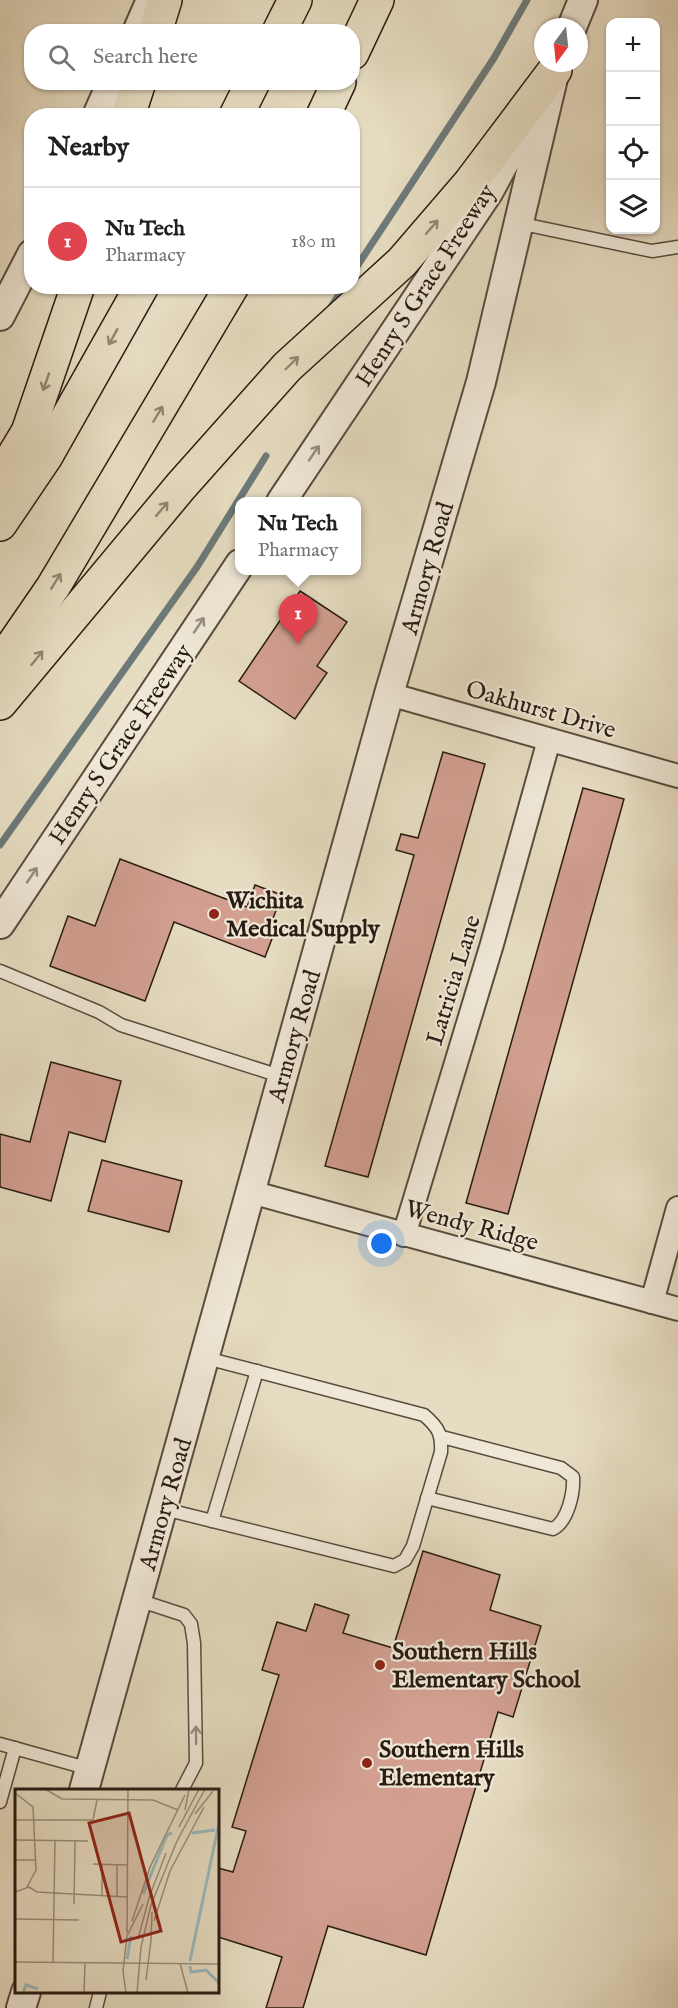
<!DOCTYPE html>
<html lang="en">
<head>
<meta charset="utf-8">
<style>
	:root { --surface:#fff; --page:#f6f6f6; --text:#202124; --muted:#757577; --line:#e0e0e0; --accent:#ea580c }
	body { margin:0; font-family:"IM FELL English",serif; background:var(--page); color:var(--text) }
	.controls { position:absolute; right:18px; top:18px; display:grid; overflow:hidden; border-radius:12px; box-shadow:0 2px 4px #0004 }
	.controls button { width:54px; height:54px; display:grid; place-items:center; padding:0; border:0; border-bottom:2px solid var(--line); background:var(--surface); color:var(--text); font:30px sans-serif }
	.compass { position:absolute; left:534px; top:18px; width:54px; height:54px; border-radius:50%; background:var(--surface); box-shadow:0 2px 4px #0004; rotate:195deg }
	.you { position:absolute; left:382px; top:1244px; width:21px; height:21px; margin:-15px; border:4px solid #fff; border-radius:50%; background:#1a73e8; box-shadow:0 0 0 9px #1a73e833 }
	.badge { display:grid; place-items:center; width:39px; height:39px; border-radius:50%; background:var(--accent); color:#fff; font-size:20px; font-weight:700 }
	.pin { position:absolute; translate:-50% -50px; filter:drop-shadow(0 2px 3px #0008) }
	.pin::after { content:''; position:absolute; top:32px; width:21px; height:18px; background:inherit; clip-path:polygon(0 0,100% 0,50% 100%) }
	.popup { position:absolute; left:235px; top:497px; width:126px; height:78px; box-sizing:border-box; display:grid; place-content:center; border-radius:12px; background:var(--surface); filter:drop-shadow(0 2px 4px #0005); font-size:20px; white-space:nowrap; color:var(--muted) }
	.popup b { font-size:22px; color:var(--text) }
	.popup::after { content:''; position:absolute; left:50%; top:100%; margin-left:-12px; border:12px solid transparent; border-top-color:var(--surface) }
	.list { margin:0; padding:0; list-style:none }
	h2 { display:flex; justify-content:space-between; align-items:center; height:78px; margin:0; padding:0 24px; font-size:26px }
	h2 small { font-size:20px; font-weight:400; color:var(--muted) }
	.list li { display:grid; grid-template-columns:39px 1fr auto; gap:18px; align-items:center; box-sizing:border-box; height:108px; padding:0 24px; border-top:2px solid var(--line) }
	.list b { display:block; font-size:22px; white-space:nowrap }
	.list p { margin:0; font-size:20px; white-space:nowrap; color:var(--muted) }
	.list em { font-size:20px; font-style:normal; color:var(--muted) }
	.icon { flex:none; width:33px; height:33px; fill:none; stroke:currentColor; stroke-width:2; stroke-linecap:round; stroke-linejoin:round }
	.map { position:relative; flex:none; width:678px; height:2008px; overflow:hidden }
	.search { position:absolute; background:var(--surface); box-shadow:0 2px 4px #0004; left:24px; top:24px; width:336px; height:66px; display:flex; align-items:center; gap:15px; box-sizing:border-box; padding:0 21px; border-radius:24px; color:var(--muted); font-size:22px }
	.panel { position:absolute; background:var(--surface); box-shadow:0 2px 4px #0004; left:24px; top:108px; width:336px; height:186px; border-radius:24px }
	.map>svg:first-child { display:block }
	.lines { fill:none; stroke-linecap:round; stroke-linejoin:round }
	.stream { stroke:#6d7a79; stroke-width:7 }
	.building { fill:#d29f91; stroke:#291c13; stroke-width:1.5 }
	.service-casing { stroke:#584c3e; stroke-width:15 }
	.minor-casing { stroke:#584c3e; stroke-width:26 }
	.tertiary-casing { stroke:#584c3e; stroke-width:32 }
	.motorway-casing { stroke:#291c13; stroke-width:36 }
	.service { stroke:#efe8d7; stroke-width:12 }
	.minor { stroke:#efe8d7; stroke-width:22 }
	.tertiary { stroke:#efe8d7; stroke-width:28 }
	.motorway { stroke:#e6dcc1; stroke-width:33 }
	.oneway { stroke:#918673 }
	.oneway2 { stroke:#968c7f }
	.poi-dot { fill:#8f2418; stroke:#efe8d7; stroke-width:2 }
	.labels { text-anchor:middle; stroke-width:4.5; stroke-linejoin:round; paint-order:stroke }
	.street-label { font-size:24px; fill:#291c13; stroke:#efe8d7 }
	.poi-label { font-size:24px; font-weight:bold; fill:#291c13; stroke:#efe8d7; text-anchor:start }
	.inset-river { fill:none; stroke:#9ab9bd; stroke-width:3 }
	.inset-road { fill:none; stroke:#9a8f7b; stroke-width:1.5 }
	.view { fill:#8f2418; fill-opacity:0.15; stroke:#8f2418; stroke-width:3 }
	.inset-edge { fill:none; stroke:#291c13; stroke-width:3 }
</style>
</head>
<body>
<div class="map">
<svg width="678" height="2008" viewBox="0 0 678 2008">
	<rect width="100%" height="100%" fill="#e6dcc1"/>
	<filter id="stains"><feTurbulence type="fractalNoise" baseFrequency=".00333" numOctaves="4"/><feColorMatrix values="0 0 0 0 .2 0 0 0 0 .09 0 0 0 0 .02 0 0 0 .5 -.17"/></filter>
	<radialGradient id="worn" r=".72"><stop offset=".6" stop-color="#630" stop-opacity="0"/><stop offset="1" stop-color="#630" stop-opacity=".3"/></radialGradient>
	<g class="lines">
		<g class="stream">
			<path d="M352,274l142,-216 33,-58"/>
			<path d="M331,307l13,-21"/>
			<path d="M0,845l197,-278 69,-111"/>
		</g>
	</g>
	<g class="building">
		<path d="M300,591l47,31 -30,44 10,7 -32,46 -56,-38z"/>
		<path d="M443,752l42,12 -117,413 -43,-11 89,-311 -18,-5 5,-16 17,4z"/>
		<path d="M583,788l41,11 -116,415 -42,-11z"/>
		<path d="M120,859l127,48 8,-22 27,10 -10,26 6,2 -13,34 -91,-35 -29,79 -95,-35 18,-50 27,10z"/>
		<path d="M51,1062l70,19 -16,61 -36,-10 -18,69 -51,-14v-53l30,8z"/>
		<path d="M102,1160l80,21 -13,51 -81,-21z"/>
		<path d="M423,1551l77,24 -10,35 51,16 -28,91 -15,-5 -72,243 -98,-29 -25,82h-37l16,-51 -64,-20v-69l15,4 13,-41 -14,-4 47,-152 -17,-5 15,-48 29,9 9,-27 34,11 -6,18 50,15z"/>
	</g>
	<g class="lines">
		<defs>
			<g id="service">
				<path d="M518,223l134,28 26,-4"/>
				<path d="M0,971l99,41 22,13 162,52"/>
				<path d="M427,1498l126,31c15,-8 21,-36 20,-52l-12,-9 -119,-31"/>
				<path d="M164,1509l230,57 11,-6 8,-14 28,-94c1,-18 -3,-25 -17,-37l-218,-57"/>
				<path d="M212,1521l45,-150"/>
				<path d="M138,1600l46,15 7,9 3,19 2,120 -14,27"/>
				<path d="M0,1744l90,25"/>
				<path d="M0,1802l15,-54"/>
				<path d="M96,2008l4,-16"/>
			</g>
			<g id="minor">
				<path d="M389,694l289,82"/>
				<path d="M251,1192l427,117"/>
				<path d="M404,1235l88,-291 57,-204"/>
				<path d="M652,1302l26,-94"/>
			</g>
			<g id="tertiary">
				<path d="M572,27l11,-27"/>
				<path d="M137,32l14,-32"/>
				<path d="M97,116l15,-34"/>
				<path d="M0,316l32,-62"/>
				<path d="M281,502l208,-311 28,-52"/>
				<path d="M0,924l240,-360"/>
				<path d="M84,1790l305,-1096 92,-312 73,-308"/>
				<path d="M21,2008l5,-16"/>
			</g>
			<g id="motorway">
				<path d="M155,32l10,-32"/>
				<path d="M279,32l16,-32"/>
				<path d="M352,53l25,-53"/>
				<path d="M128,116l11,-34"/>
				<path d="M236,116l17,-34"/>
				<path d="M323,116l16,-34"/>
				<path d="M0,479l28,-47 50,-146"/>
				<path d="M0,524l46,-68 96,-170"/>
				<path d="M0,664l53,-77 179,-301"/>
				<path d="M0,703l181,-217 106,-119 115,-105 68,-79 85,-113"/>
			</g>
		</defs>
		<use href="#service" class="service-casing"/>
		<use href="#minor" class="minor-casing"/>
		<use href="#tertiary" class="tertiary-casing"/>
		<use href="#motorway" class="motorway-casing"/>
		<use href="#service" class="service"/>
		<use href="#minor" class="minor"/>
		<use href="#tertiary" class="tertiary"/>
		<use href="#motorway" class="motorway"/>
	</g>
	<defs><path id="oneway-shaft" d="M-6 0H5M1.5-3L5.5 0L1.5 3" fill="none" stroke-width="1.6" stroke-linecap="round" stroke-linejoin="round" transform="scale(1.5)"/></defs>
	<g class="oneway">
		<use href="#oneway-shaft" transform="translate(432 227) rotate(-49)"/>
		<use href="#oneway-shaft" transform="translate(113 337) rotate(119)"/>
		<use href="#oneway-shaft" transform="translate(292 363) rotate(-44)"/>
		<use href="#oneway-shaft" transform="translate(46 382) rotate(109)"/>
		<use href="#oneway-shaft" transform="translate(158 414) rotate(-59)"/>
		<use href="#oneway-shaft" transform="translate(162 509) rotate(-50)"/>
		<use href="#oneway-shaft" transform="translate(56 581) rotate(-58)"/>
		<use href="#oneway-shaft" transform="translate(37 658) rotate(-51)"/>
	</g>
	<g class="oneway2">
		<use href="#oneway-shaft" transform="translate(314 453) rotate(-56)"/>
		<use href="#oneway-shaft" transform="translate(199 625) rotate(-56)"/>
		<use href="#oneway-shaft" transform="translate(32 875) rotate(-56)"/>
		<use href="#oneway-shaft" transform="translate(196 1735) rotate(-91)"/>
	</g>
	<g class="poi-dot">
		<circle cx="214" cy="914" r="6"/>
		<circle cx="380" cy="1665" r="6"/>
		<circle cx="367" cy="1763" r="6"/>
	</g>
	<g class="labels">
		<g class="street-label">
			<text transform="translate(425 285) rotate(-57)" y="8">Henry S Grace Freeway</text>
			<text transform="translate(427 568) rotate(-74)" y="8">Armory Road</text>
			<text transform="translate(541 709) rotate(16)" y="8">Oakhurst Drive</text>
			<text transform="translate(120 744) rotate(-56)" y="8">Henry S Grace Freeway</text>
			<text transform="translate(453 980) rotate(-73)" y="8">Latricia Lane</text>
			<text transform="translate(294 1036) rotate(-74)" y="8">Armory Road</text>
			<text transform="translate(472 1225) rotate(15)" y="8">Wendy Ridge</text>
			<text transform="translate(165 1504) rotate(-74)" y="8">Armory Road</text>
		</g>
		<g class="poi-label">
			<text x="226" y="908">Wichita<tspan x="226" dy="28">Medical Supply</tspan></text>
			<text x="392" y="1659">Southern Hills<tspan x="392" dy="28">Elementary School</tspan></text>
			<text x="379" y="1757">Southern Hills<tspan x="379" dy="28">Elementary</tspan></text>
		</g>
	</g>
	<g transform="translate(15 1789)">
		<rect width="204" height="204" fill="#e6dcc1"/>
		<path class="inset-river" d="M177,44l23,-3M128,105l24,-59 5,-2M112,170l4,-23M175,172l29,-138M175,177l1,6 15,-2 13,13M8,204l3,-8 12,4"/>
		<path class="inset-road" d="M30,0l17,10 91,1 25,10M0,4l18,14 3,63 -9,17M170,21l4,-21M180,25l18,-23M0,31h78l4,-20M164,38l20,-38M0,51l73,1M0,71h20M78,75l34,1M0,103l14,-5 8,5 90,5M87,107v-31M102,107v-31M59,115l1,-63M0,130l64,1M117,132l18,-54 35,-72M139,132l16,-50 34,-64M112,144l1,-144M112,147l16,-32M123,150l11,-41 17,-45M136,151l1,-28M0,173l204,2M38,173l2,-122M165,174l8,30M108,182l4,-35M108,182l3,22M131,191l5,-40M69,204l1,-30M122,204l4,-46 10,-42 26,-64 28,-52"/>
		<path class="view" d="M114,24l32,118 -40,11 -32,-119z"/>
		<rect width="204" height="204" class="inset-edge"/>
	</g>
	<rect width="100%" height="100%" filter="url(#stains)"/>
	<rect width="100%" height="100%" fill="url(#worn)"/>
</svg>
<div class="controls">
<button>+</button>
<button>−</button>
<button><svg class="icon" aria-label="locate" viewBox="0 0 24 24"><circle cx="12" cy="12" r="6"/><path d="M12 2v4M12 18v4M2 12h4M18 12h4"/></svg></button>
<button><svg class="icon" aria-label="layers" viewBox="0 0 24 24"><path d="M12 4l9 5-9 5-9-5zM3 14l9 5 9-5"/></svg></button>
</div>
<svg class="compass" viewBox="-18 -18 36 36"><path d="M0-13l5 13h-10z" fill="#e53935"/><path d="M0 13l5-13h-10z" fill="#757577"/></svg>
<div class="you"></div>
<div class="pin badge" style="left:298px;top:644px;background:#e0444e">1</div>
<div class="popup"><b>Nu Tech</b>Pharmacy</div>
<div class="search"><svg class="icon" aria-label="search" viewBox="0 0 24 24"><circle cx="10" cy="10" r="6"/><path d="M15 15l6 6"/></svg>Search here</div>
<section class="panel">
<h2>Nearby<small></small></h2>
<ul class="list">
<li><span class="badge" style="background:#e0444e">1</span><div><b>Nu Tech</b><p>Pharmacy</p></div><em>180 m</em></li>
</ul>
</section>
</div>
</body>
</html>
